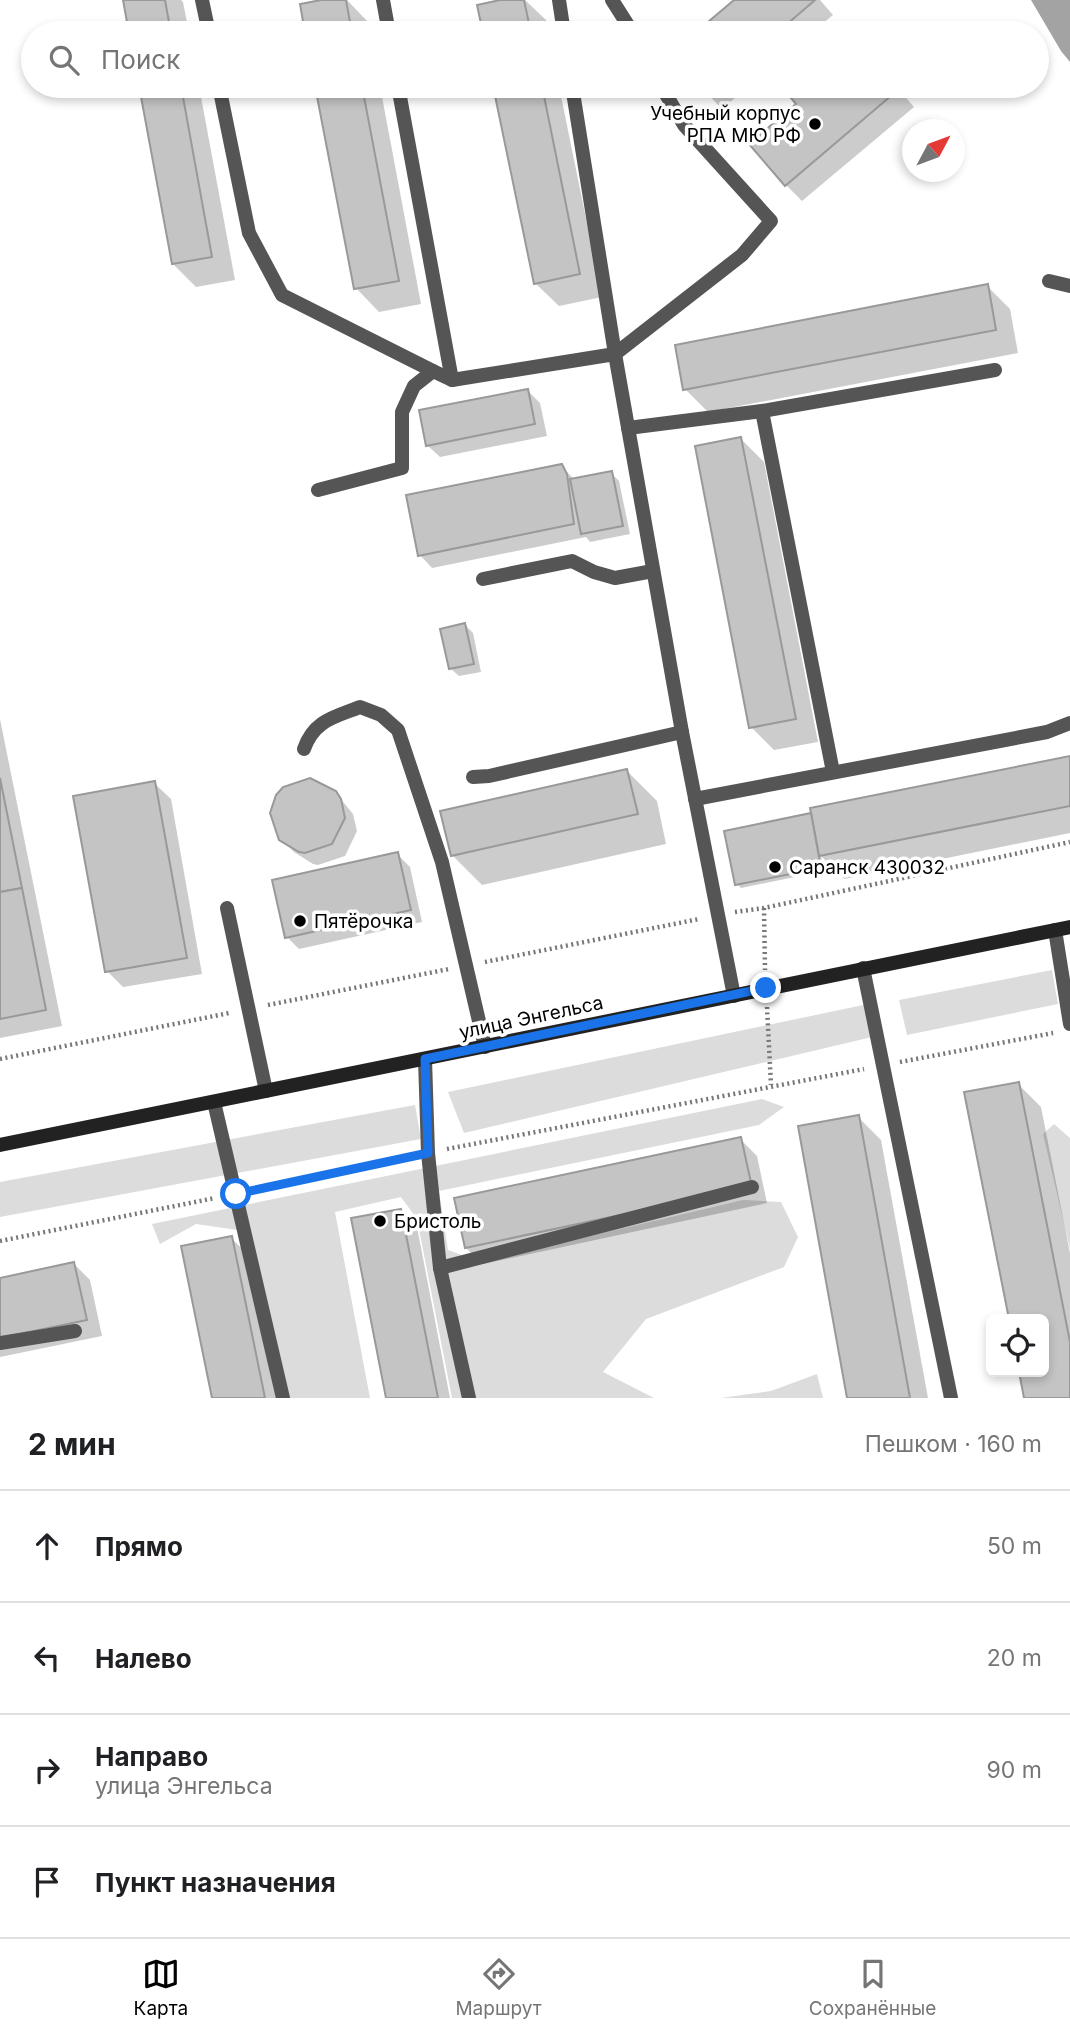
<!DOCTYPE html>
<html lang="ru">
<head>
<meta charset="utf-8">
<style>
	:root { --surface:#fff; --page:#f6f6f6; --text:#202124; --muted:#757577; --line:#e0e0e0; --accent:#000 }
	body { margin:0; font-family:Inter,sans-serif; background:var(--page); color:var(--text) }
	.controls { position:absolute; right:21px; bottom:21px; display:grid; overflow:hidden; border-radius:10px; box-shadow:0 4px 10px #0003 }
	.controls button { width:63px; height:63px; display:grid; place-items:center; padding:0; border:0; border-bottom:2px solid var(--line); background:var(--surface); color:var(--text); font:35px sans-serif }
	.compass { position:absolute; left:902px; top:119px; width:63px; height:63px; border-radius:50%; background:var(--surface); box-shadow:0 4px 10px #0003; rotate:49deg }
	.stop { position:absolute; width:21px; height:21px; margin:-16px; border:5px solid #1a73e8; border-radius:50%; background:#fff }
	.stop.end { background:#1a73e8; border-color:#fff; box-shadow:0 2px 7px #0008 }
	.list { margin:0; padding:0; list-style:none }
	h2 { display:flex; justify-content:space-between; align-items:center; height:91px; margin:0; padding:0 28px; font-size:30px }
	h2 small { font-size:23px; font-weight:400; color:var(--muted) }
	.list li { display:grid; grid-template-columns:46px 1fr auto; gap:21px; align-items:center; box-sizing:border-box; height:112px; padding:0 28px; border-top:2px solid var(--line) }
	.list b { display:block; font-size:26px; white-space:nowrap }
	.list p { margin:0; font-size:23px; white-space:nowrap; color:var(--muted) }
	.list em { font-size:23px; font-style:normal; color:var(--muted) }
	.icon { flex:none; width:38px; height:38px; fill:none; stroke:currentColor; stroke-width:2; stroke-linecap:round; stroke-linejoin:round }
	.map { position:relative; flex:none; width:1070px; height:1398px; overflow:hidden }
	.search { position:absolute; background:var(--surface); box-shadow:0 4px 10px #0003; left:21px; right:21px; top:21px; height:77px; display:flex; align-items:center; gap:18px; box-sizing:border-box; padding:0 24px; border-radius:38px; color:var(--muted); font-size:26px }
	.sheet { height:539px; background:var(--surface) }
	nav { display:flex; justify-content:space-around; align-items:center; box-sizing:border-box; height:98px; border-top:2px solid var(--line); background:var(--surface); font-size:19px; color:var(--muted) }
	nav a { display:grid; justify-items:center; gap:4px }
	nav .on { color:var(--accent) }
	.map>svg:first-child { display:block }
	.green { fill:#dcdcdc }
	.water { fill:#a3a3a3 }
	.shadow { fill:#0003 }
	.building { fill:#c4c4c4; stroke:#999; stroke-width:2 }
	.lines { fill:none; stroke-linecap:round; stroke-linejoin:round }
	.path { stroke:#777; stroke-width:4.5; stroke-dasharray:2 3.5; stroke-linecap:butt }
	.lane { stroke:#555; stroke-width:14 }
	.secondary { stroke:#222; stroke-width:14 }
	.route { stroke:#1a73e8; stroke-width:9 }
	.poi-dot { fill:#000; stroke:#fff; stroke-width:2.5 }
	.labels { text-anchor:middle; stroke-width:7; stroke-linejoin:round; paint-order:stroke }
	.poi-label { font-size:19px; fill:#000; stroke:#fff; text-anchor:start }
	.street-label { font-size:19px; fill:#000; stroke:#fff }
</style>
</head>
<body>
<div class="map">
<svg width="1070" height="1398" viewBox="0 0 1070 1398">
	<rect width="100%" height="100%" fill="#fff"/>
	<g class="green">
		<path d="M1052,970l6,34 -151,31 -8,-35z"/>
		<path d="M868,1004l4,33 -408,96 -16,-41z"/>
		<path d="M762,1099l22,8 -25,18 -320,66 9,59 32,12 263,-62 38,2 17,35 -14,30 -138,52 -43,53 51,26h-202l-35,-179 -16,-22 -66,15 35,186h-91l-35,-167 -48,-7 -36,20 -8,-20z"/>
		<path d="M415,1105l6,34 -421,78v-35z"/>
		<path d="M1054,1124l16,14v111l-27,-115z"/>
		<path d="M817,1374l6,24h-102l50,-7z"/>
	</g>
	<path class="water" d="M1031,0h39v62l-9,-11z"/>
	<g class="shadow">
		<path d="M124,0h57l2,2 6,31h-58z"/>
		<path d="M331,0h16l20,21 3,12h-63l-5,-28z"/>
		<path d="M509,0h16l21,20 2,13h-64l-5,-27z"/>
		<path d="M737,0h83l13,15 -22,18h-114z"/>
		<path d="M140,86h59l36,194 -39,7 -23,-23z"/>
		<path d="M317,86h63l41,218 -42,8 -23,-24z"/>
		<path d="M495,86h64l43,211 -43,9 -24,-23z"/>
		<path d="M700,86h49l-27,23z"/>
		<path d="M783,86h113l18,21 -112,94 -16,-16 12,-81z"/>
		<path d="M987,286l23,23 8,44 -310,59 -23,-23z"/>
		<path d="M527,390l13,13 7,33 -107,21 -13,-12z"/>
		<path d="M741,439l23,23 54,280 -44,8 -23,-23z"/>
		<path d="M561,466l13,13 37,-6 8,8 11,53 -40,8 -4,-5 -154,31 -12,-13z"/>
		<path d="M465,625l8,8 8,39 -22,4 -9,-8z"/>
		<path d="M0,719l62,307 -62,12z"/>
		<path d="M1070,757v76l-226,46 -23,-23 3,15 -83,17 -4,-4 76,-69z"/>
		<path d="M627,771l30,30 9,43 -184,41 -30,-30z"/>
		<path d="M154,783l17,16 31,175 -79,13 -16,-16z"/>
		<path d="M335,792l18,22 4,17 -12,25 -27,9 -5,-1 -19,-12 -13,-13z"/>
		<path d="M397,854l13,13 12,55 -123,27 -12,-12z"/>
		<path d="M1018,1084l23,23 29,146v145h-44l-5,-26h23v-53h-33l-44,-225z"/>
		<path d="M858,1117l23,23 47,258h-79z"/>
		<path d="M740,1139l17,17 10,47 -284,61 -17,-16z"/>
		<path d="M401,1211l16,16 33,171h-62z"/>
		<path d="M231,1238l17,16 29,144h-63z"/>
		<path d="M74,1264l16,16 12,56 -102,21v-78z"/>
	</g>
	<g class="building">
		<path d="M123,0h42l6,33h-42z"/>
		<path d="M321,0h25l6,33h-47l-5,-29z"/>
		<path d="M500,0h24l7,33h-48l-6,-28z"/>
		<path d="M734,0h81l-29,25 7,8h-98z"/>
		<path d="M139,86h42l31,171 -40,7z"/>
		<path d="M315,86h47l37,195 -45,8z"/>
		<path d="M493,86h49l38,188 -46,10z"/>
		<path d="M781,86h114l4,3 -114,97 -36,-42 47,-40z"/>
		<path d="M988,284l8,46 -313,60 -8,-45z"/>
		<path d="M528,389l7,35 -109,22 -7,-36z"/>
		<path d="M741,437l55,282 -47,9 -54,-282z"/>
		<path d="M562,464l5,10 7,50 -156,32 -12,-61z"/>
		<path d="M612,471l11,55 -42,8 -11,-55z"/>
		<path d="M465,623l9,41 -25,5 -9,-40z"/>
		<path d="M1070,756v50l-251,50 -9,-48z"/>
		<path d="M627,769l11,45 -187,42 -11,-45z"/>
		<path d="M0,778l22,110 -22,4z"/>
		<path d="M310,778l26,13 5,8 4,19 -13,26 -27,9 -6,-1 -20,-12 -9,-27 6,-18 7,-8z"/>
		<path d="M155,781l32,177 -82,14 -32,-176z"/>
		<path d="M811,813l10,55 -86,17 -11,-54z"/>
		<path d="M398,852l13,58 -126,28 -13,-58z"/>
		<path d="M22,888l24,122 -46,9v-127z"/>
		<path d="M1019,1082l51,260v56h-46l-5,-26h25v-53h-35l-45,-227z"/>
		<path d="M859,1115l51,283h-63l-49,-272z"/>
		<path d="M741,1137l11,50 -287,61 -11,-50z"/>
		<path d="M401,1209l37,189h-52l-35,-180z"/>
		<path d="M232,1236l33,162h-53l-31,-152z"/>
		<path d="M74,1262l13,58 -87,18v-60z"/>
	</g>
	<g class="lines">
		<g class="path">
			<path d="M764,908l1,62"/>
			<path d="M735,912l29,-4 306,-66"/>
			<path d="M485,962l214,-43"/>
			<path d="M268,1005l181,-36"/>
			<path d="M767,1007l4,78"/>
			<path d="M0,1059l229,-46"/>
			<path d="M900,1062l153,-29"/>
			<path d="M447,1149l417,-80"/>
			<path d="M255,1189l156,-33"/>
			<path d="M0,1241l215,-43"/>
		</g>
		<g class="lane">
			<path d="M202,0l7,33"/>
			<path d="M383,0l6,33"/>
			<path d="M559,0l5,33"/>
			<path d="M612,0l21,33"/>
			<path d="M219,86l30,147 33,62 151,76"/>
			<path d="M398,86l54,294"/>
			<path d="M572,86l43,268 127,-99 29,-34 -87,-96 -23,-39"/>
			<path d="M1049,281l21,5"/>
			<path d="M762,411l71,361"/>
			<path d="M628,428l134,-17 233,-41"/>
			<path d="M318,490l84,-22v-56l12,-26 19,-15 19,9 163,-26 67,378 52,264"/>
			<path d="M483,579l89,-18 22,11 21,6 38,-7"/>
			<path d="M304,749c10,-29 31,-32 56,-42l21,8 17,15 44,132 43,185"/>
			<path d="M473,777l16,-1 193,-44"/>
			<path d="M695,799l352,-67 23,-9"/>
			<path d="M227,908l39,183"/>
			<path d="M1055,930l15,94"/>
			<path d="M863,968l88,430"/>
			<path d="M425,1059l3,94 12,115 29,130"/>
			<path d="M214,1102l69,296"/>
			<path d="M440,1268l312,-81"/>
			<path d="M0,1343l75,-12"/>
		</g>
		<path class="secondary" d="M0,1145l1070,-218"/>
	</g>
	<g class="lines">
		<path class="route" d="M236,1194l192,-41 -3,-94 341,-71"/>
	</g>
	<g class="poi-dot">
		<circle cx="815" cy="124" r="7"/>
		<circle cx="775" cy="867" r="7"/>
		<circle cx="300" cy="921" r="7"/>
		<circle cx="380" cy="1221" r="7"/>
	</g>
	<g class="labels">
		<g class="poi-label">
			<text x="801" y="120" text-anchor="end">Учебный корпус<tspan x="801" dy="22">РПА МЮ РФ</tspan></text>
			<text x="789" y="874">Саранск 430032</text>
			<text x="314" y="928">Пятёрочка</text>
			<text x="394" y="1228">Бристоль</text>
		</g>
		<g class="street-label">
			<text transform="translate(531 1017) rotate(-12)" y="7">улица Энгельса</text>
		</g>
	</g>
</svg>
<div class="controls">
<button><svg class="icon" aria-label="locate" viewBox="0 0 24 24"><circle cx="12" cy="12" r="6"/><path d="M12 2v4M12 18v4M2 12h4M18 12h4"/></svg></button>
</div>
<svg class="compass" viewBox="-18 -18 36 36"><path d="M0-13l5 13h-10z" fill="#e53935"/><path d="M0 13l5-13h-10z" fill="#757577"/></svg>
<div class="stop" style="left:236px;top:1194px"></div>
<div class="stop end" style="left:766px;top:988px"></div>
<div class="search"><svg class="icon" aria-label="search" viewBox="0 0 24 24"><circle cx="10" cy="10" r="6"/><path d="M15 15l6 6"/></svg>Поиск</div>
</div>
<section class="sheet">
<h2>2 мин<small>Пешком · 160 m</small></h2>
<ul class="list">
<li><svg class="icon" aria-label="ahead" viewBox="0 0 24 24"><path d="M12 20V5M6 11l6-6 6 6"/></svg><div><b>Прямо</b></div><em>50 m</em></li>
<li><svg class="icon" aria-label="left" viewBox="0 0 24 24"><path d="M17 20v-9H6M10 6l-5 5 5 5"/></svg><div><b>Налево</b></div><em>20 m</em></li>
<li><svg class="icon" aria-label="right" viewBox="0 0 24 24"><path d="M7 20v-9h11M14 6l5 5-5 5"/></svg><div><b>Направо</b><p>улица Энгельса</p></div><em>90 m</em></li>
<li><svg class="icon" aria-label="arrive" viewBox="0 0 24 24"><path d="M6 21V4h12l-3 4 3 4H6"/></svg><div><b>Пункт назначения</b></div></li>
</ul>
</section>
<nav>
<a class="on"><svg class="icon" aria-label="map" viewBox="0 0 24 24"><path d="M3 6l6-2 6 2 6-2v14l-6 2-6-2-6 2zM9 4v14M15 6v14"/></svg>Карта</a>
<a><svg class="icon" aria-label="directions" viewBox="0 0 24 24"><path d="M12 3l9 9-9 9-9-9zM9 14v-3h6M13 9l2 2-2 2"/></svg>Маршрут</a>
<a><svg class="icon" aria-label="saved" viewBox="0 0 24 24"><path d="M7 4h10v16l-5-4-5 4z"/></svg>Сохранённые</a>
</nav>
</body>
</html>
